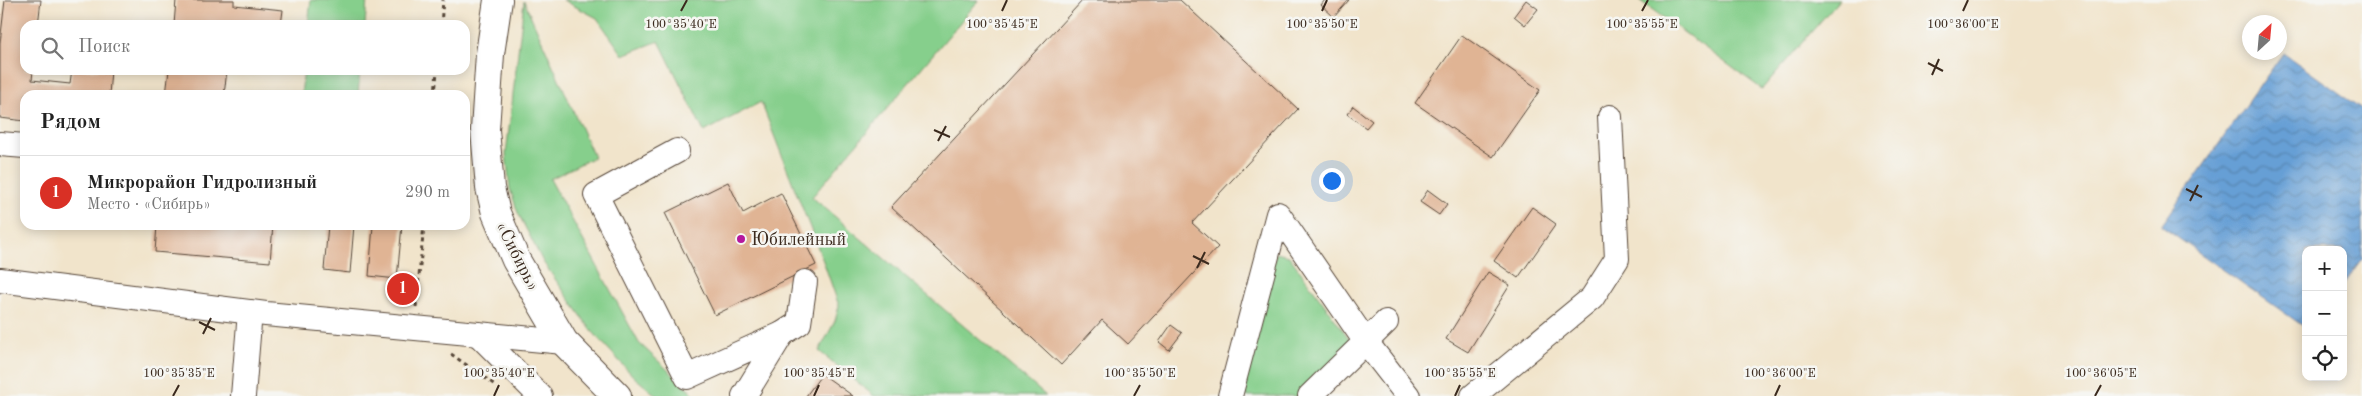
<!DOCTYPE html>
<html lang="ru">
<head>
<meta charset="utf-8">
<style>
	:root { --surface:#fff; --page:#f6f6f6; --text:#222; --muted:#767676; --line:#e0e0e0; --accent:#d93025 }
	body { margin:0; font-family:"Old Standard TT",serif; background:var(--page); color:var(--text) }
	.controls { position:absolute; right:15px; bottom:15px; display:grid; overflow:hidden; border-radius:10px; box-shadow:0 2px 12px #0003 }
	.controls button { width:45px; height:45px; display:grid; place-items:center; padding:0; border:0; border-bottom:1px solid var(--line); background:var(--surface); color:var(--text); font:25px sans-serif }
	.compass { position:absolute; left:2242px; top:15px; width:45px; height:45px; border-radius:50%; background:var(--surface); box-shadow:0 2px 12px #0003; rotate:26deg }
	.you { position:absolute; left:1331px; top:180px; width:18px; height:18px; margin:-12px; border:4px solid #fff; border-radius:50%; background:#1a73e8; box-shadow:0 0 0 8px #1a73e833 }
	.badge { display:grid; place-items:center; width:32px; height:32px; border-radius:50%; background:var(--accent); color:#fff; font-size:16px; font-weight:700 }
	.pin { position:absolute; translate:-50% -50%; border:2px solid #fff; box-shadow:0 1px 5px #0006 }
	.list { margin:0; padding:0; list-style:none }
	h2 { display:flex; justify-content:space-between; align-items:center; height:65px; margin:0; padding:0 20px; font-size:21px }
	h2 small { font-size:16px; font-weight:400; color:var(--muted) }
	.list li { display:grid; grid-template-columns:32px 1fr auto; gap:15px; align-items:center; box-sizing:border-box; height:75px; padding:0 20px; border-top:1px solid var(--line) }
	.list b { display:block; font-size:19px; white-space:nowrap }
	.list p { margin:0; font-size:16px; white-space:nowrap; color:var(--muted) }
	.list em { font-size:16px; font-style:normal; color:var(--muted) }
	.icon { flex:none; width:28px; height:28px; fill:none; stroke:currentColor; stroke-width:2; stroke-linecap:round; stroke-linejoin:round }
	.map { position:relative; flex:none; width:2362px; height:396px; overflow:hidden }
	.search { position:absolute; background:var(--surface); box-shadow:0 2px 12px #0003; left:20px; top:20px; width:450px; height:55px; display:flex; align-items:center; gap:12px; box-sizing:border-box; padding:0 18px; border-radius:15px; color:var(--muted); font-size:19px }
	.panel { position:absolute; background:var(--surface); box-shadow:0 2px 12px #0003; left:20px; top:90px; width:450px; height:140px; border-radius:15px }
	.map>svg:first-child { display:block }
	.green { fill:#86cf8c; stroke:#607c55 }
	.water { fill:url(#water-waves); stroke:#50647a }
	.building { fill:#e0b494 }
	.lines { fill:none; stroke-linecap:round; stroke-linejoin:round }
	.minor-casing { stroke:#564638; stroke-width:26 }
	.highway-casing { stroke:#564638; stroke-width:30 }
	.path { stroke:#564638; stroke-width:3; stroke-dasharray:4 4; stroke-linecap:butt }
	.minor { stroke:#fff; stroke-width:24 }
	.highway { stroke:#fff; stroke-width:28 }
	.ticks { fill:none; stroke:#3b2a1e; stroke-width:2 }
	.poi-dot { fill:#b5179e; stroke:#f6f6f2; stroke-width:2 }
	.labels { text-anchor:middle; stroke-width:5; stroke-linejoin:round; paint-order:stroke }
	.poi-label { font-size:18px; fill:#3b2a1e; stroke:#f6f6f2; text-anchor:start }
	.street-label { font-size:18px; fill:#3b2a1e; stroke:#f6f6f2 }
	.ticks-label { font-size:12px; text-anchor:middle; fill:#3b2a1e; stroke:#f6f6f2; stroke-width:5; stroke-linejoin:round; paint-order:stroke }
</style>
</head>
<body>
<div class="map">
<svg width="2362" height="396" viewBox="0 0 2362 396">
	<defs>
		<pattern id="water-waves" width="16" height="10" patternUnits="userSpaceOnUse" patternTransform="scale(1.25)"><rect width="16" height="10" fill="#669fd5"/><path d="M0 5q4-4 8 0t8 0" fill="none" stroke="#5582ac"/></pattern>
	</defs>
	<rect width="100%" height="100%" fill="#f6f6f2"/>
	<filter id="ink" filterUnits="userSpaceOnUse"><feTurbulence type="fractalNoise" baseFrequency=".02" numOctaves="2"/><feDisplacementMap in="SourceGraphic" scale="10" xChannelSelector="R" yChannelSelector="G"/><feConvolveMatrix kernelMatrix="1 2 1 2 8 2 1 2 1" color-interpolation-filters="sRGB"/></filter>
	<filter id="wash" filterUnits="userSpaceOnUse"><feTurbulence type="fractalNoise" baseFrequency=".0096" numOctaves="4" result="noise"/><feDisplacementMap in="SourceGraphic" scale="20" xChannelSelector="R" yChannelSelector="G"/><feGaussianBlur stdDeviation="1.12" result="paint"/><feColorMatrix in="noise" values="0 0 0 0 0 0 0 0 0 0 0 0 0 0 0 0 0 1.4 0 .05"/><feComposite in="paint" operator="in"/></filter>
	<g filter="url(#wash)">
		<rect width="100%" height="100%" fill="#f1e4cb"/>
		<g class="green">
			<path d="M311,0h56l-2,25h-57z"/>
			<path d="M563,0h416l-167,197 234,199h-172l-55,-45 16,-30 4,-15 -14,-40 -64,-164 -57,30 -45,-91 -36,14 -26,-37z"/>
			<path d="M1639,0h200l-77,89z"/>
			<path d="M524,1l70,156 -44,22 89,164 57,53h-39l-24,-20 -41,-45 -49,-69 -25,-49 -8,-24 -4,-35z"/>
			<path d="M304,70h56l-2,25h-57z"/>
			<path d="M1276,253l13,3 64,88 -43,52h-74z"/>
		</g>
		<path class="water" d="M2283,53l79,56v150l-19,27v-36h-37v78l-145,-102z"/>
		<g id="blocks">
			<g class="building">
				<path d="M5,0h36l-3,25h-13v45h8l-1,10 38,4 2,-14h39l-2,25h-84v26l-25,-3v-75z"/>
				<path d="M176,0h58v5l49,5 -2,15h-107z"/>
				<path d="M1083,0h97l118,109 -106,114 26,24 -90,97 -26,-24 -41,45 -170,-158z"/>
				<path d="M1325,0h24l-15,17 -13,-12z"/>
				<path d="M1526,0l12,9 -13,16 -11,-9z"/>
				<path d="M1462,35l78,55 -47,67 -78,-54z"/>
				<path d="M169,70h58l-3,25h-58z"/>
				<path d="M1353,106l19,15 -6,7 -19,-14z"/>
				<path d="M728,182l15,31 38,-20 35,72 -101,50 -50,-102z"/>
				<path d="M1428,190l19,14 -8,11 -19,-13z"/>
				<path d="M1532,207l24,17 -38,54 -24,-17z"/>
				<path d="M157,225h116l-3,37 -115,-10z"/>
				<path d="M328,225h26l-4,48 -26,-3z"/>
				<path d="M373,225h29l-5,54 -28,-3z"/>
				<path d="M1488,272l22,13 -42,67 -22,-13z"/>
				<path d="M1171,325l11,8 -13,17 -10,-8z"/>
				<path d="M822,374l31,22h-47z"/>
			</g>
		</g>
	</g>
	<g filter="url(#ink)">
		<use href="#blocks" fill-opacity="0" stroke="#564638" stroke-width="1"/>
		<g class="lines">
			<defs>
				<g id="minor">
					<path d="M0,144l25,2"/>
					<path d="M677,151l-81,44 91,182 95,-43 -38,62"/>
					<path d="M0,280l266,34 298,28"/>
					<path d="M478,334l62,62"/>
					<path d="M782,334l17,-11 6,-41"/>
					<path d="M243,396l7,-84"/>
					<path d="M1230,396l48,-182 88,128 42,54"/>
					<path d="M1310,396l76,-74"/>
					<path d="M1473,396l119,-98 25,-39 -7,-142"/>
				</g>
				<path id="highway" d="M498,0l-8,54 -5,76 5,58 6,25 20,47 48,82 53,54"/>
			</defs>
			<use href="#minor" class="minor-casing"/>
			<use href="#highway" class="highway-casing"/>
			<g class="path">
				<path d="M441,25l2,-25"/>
				<path d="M435,95l2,-25"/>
				<path d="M416,307l8,-82"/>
				<path d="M451,354l44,31"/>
			</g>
			<use href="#minor" class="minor"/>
			<use href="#highway" class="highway"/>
		</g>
	</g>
	<path class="ticks" d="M681,11l6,-11M1002,11l5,-11M1322,11l5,-11M1642,11l6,-11M1963,11l5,-11M1928,63l15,8M1932,75l7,-16M934,130l16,7M938,141l8,-15M2186,189l16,8M2190,201l8,-16M1193,256l16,8M1197,268l8,-16M199,322l16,8M203,334l8,-16M173,396l6,-11M494,396l5,-11M814,396l5,-11M1134,396l6,-11M1455,396l5,-11M1775,396l5,-11M2095,396l6,-11"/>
	<circle class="poi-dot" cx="741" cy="239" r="5"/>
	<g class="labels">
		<g class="poi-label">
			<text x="751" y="245">Юбилейный</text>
		</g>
		<g class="street-label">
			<text transform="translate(518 256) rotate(63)" y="6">«Сибирь»</text>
		</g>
	</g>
	<g class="ticks-label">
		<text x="681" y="28">100°35'40"E</text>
		<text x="1322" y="28">100°35'50"E</text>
		<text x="1642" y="28">100°35'55"E</text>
		<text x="1963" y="28">100°36'00"E</text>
		<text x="1002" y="28">100°35'45"E</text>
		<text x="179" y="377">100°35'35"E</text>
		<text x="499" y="377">100°35'40"E</text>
		<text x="819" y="377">100°35'45"E</text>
		<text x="1140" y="377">100°35'50"E</text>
		<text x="1460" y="377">100°35'55"E</text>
		<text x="1780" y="377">100°36'00"E</text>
		<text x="2101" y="377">100°36'05"E</text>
	</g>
</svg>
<div class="controls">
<button>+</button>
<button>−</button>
<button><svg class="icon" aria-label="locate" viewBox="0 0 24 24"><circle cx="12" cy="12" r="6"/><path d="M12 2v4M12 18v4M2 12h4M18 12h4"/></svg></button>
</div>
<svg class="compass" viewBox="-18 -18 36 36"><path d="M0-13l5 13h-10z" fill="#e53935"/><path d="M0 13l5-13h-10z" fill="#767676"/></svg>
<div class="you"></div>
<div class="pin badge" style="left:403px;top:289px">1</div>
<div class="search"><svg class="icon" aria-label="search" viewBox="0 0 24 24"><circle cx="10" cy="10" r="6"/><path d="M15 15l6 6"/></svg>Поиск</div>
<section class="panel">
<h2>Рядом<small></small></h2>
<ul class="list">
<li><span class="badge">1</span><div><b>Микрорайон Гидролизный</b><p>Место · «Сибирь»</p></div><em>290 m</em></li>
</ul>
</section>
</div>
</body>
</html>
